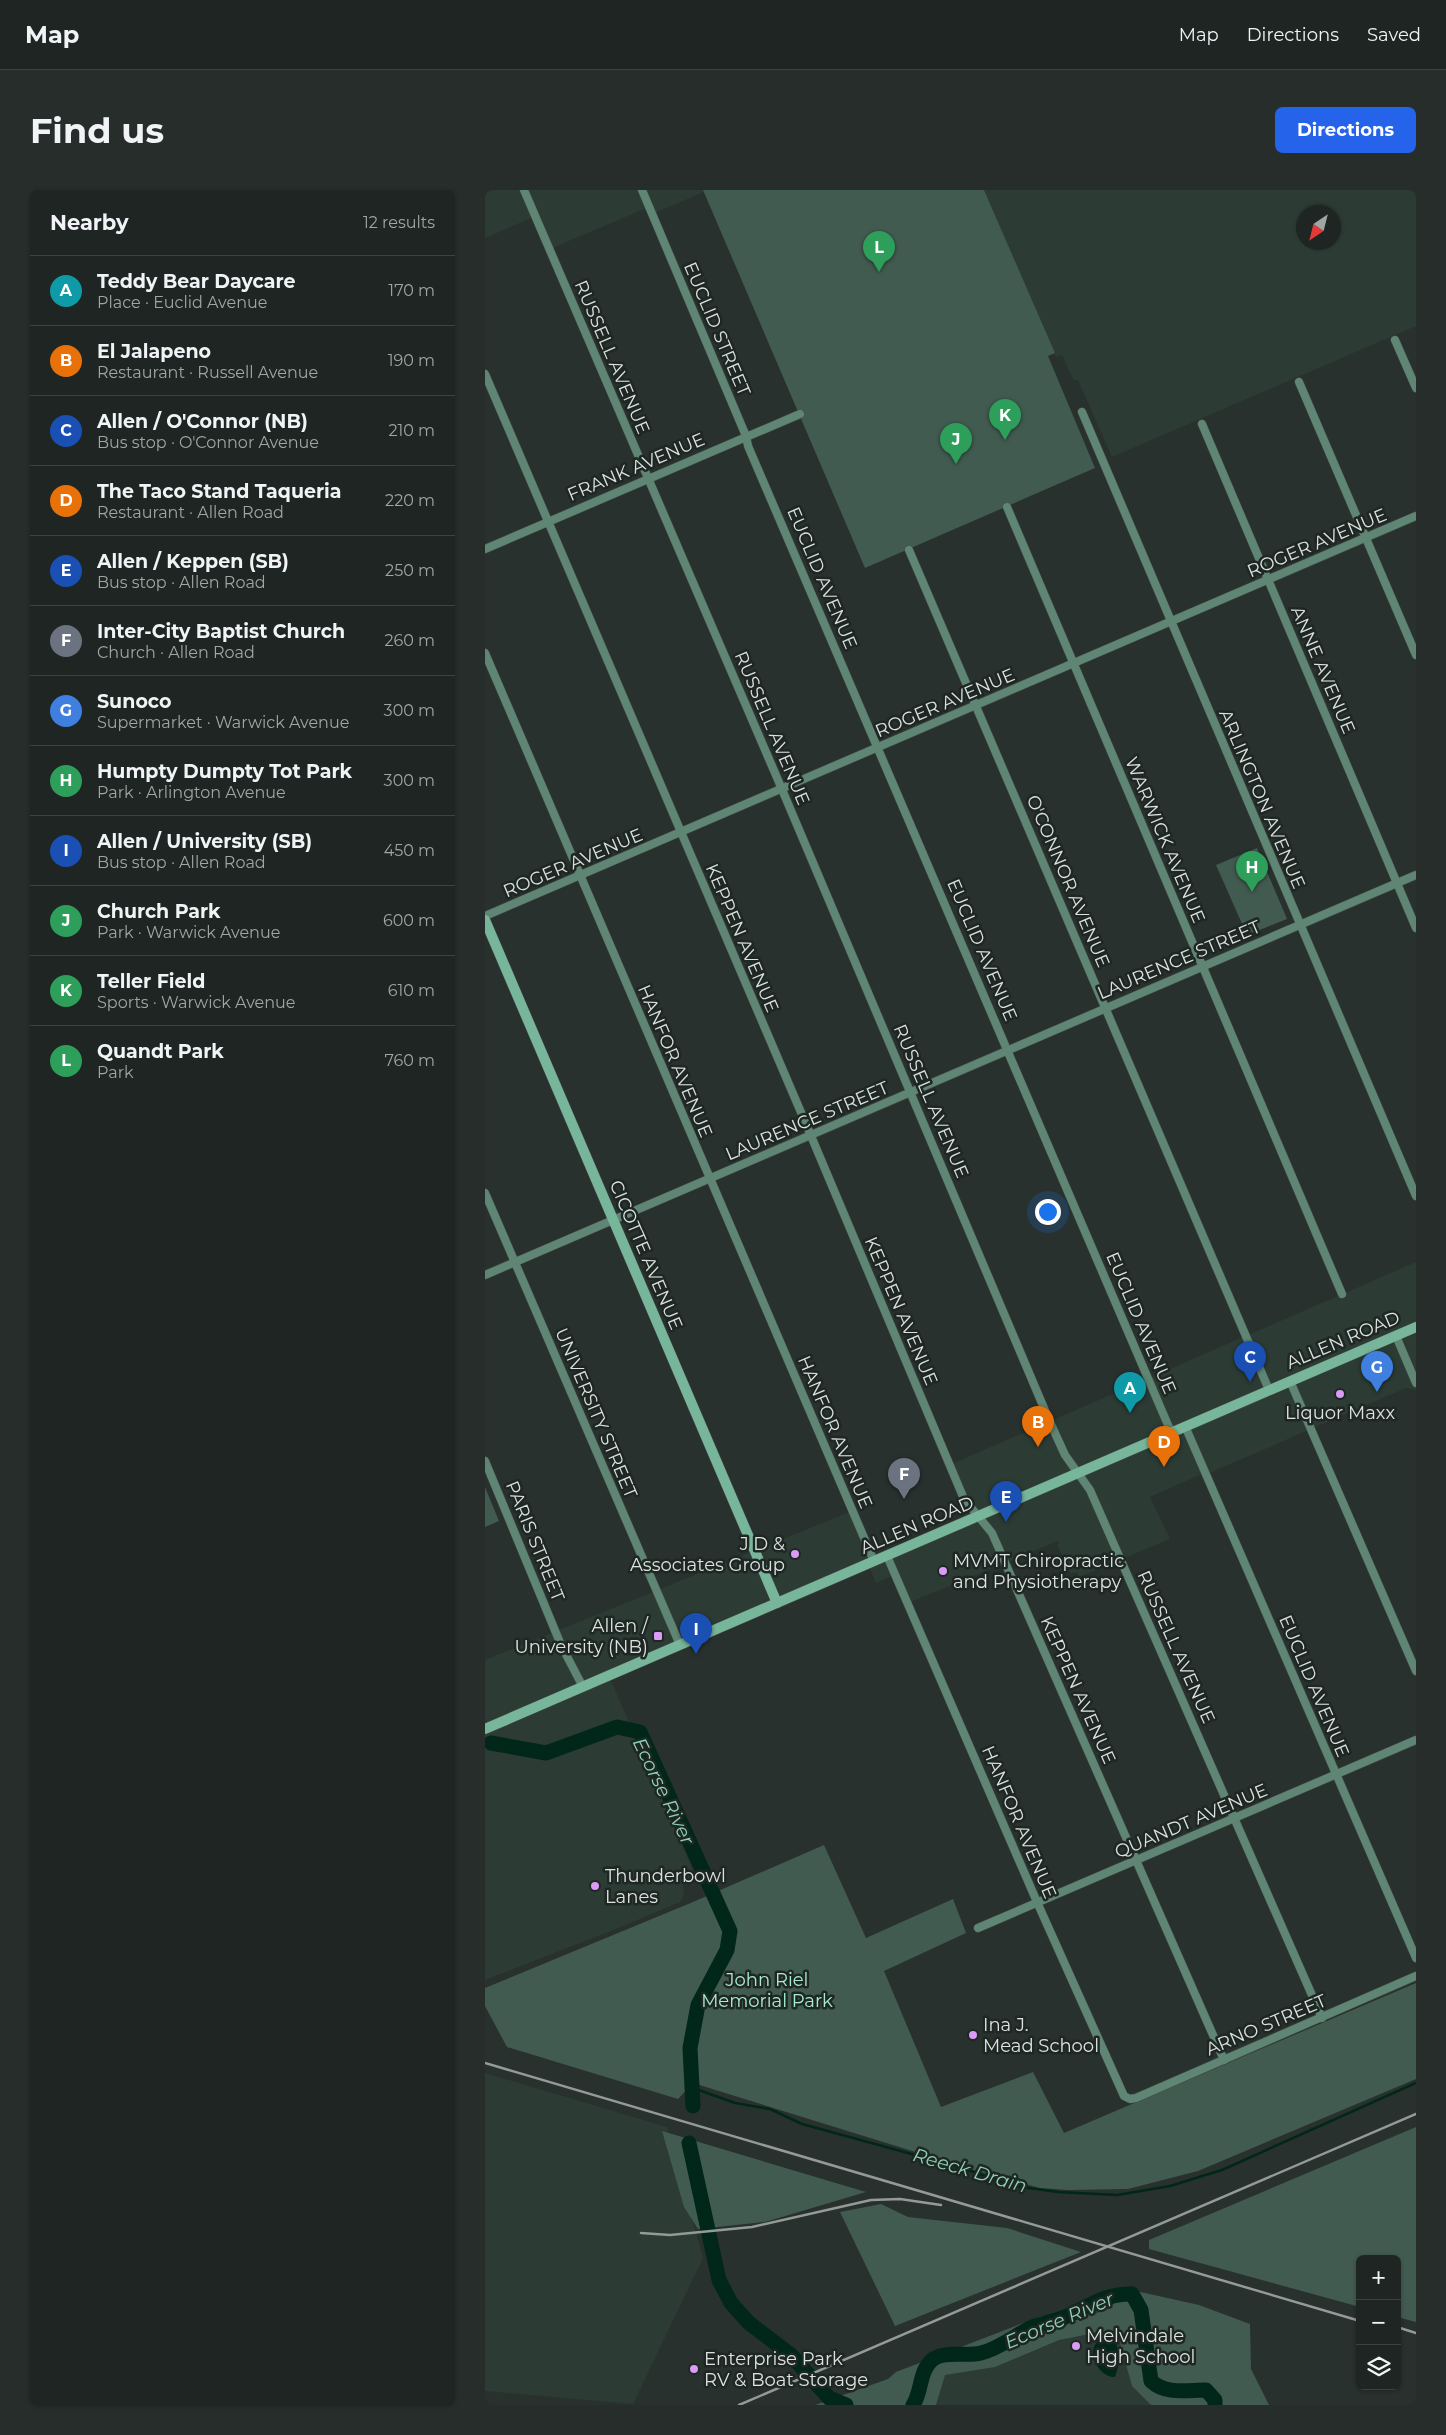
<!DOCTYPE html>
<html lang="en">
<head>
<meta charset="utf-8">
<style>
	:root { --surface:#1e2522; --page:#262d2a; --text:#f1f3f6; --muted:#a1a5a5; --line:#3c4240; --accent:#2563eb }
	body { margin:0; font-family:Montserrat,sans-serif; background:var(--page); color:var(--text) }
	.controls { position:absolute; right:15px; bottom:15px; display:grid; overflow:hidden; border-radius:8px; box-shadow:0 1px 4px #0004 }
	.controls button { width:45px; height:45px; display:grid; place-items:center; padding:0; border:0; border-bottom:1px solid var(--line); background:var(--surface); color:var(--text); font:25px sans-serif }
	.compass { position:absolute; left:811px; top:15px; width:45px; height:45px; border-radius:50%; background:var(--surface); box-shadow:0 1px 4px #0004; rotate:215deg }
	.you { position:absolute; left:562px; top:1021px; width:18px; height:18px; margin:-12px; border:4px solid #fff; border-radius:50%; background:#1a73e8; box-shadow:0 0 0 8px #1a73e833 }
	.badge { display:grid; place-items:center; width:32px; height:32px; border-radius:50%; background:var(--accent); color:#fff; font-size:16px; font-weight:700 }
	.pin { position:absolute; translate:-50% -41px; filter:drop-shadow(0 1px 2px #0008) }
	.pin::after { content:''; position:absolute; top:26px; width:18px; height:15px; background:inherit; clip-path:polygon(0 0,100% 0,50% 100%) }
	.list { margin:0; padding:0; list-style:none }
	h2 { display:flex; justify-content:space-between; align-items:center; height:65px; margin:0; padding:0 20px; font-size:21px }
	h2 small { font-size:16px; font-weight:400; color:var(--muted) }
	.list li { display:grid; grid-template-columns:32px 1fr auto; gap:15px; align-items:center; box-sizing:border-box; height:70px; padding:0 20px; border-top:1px solid var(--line) }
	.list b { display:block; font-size:19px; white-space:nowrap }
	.list p { margin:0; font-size:16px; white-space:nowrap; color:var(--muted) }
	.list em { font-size:16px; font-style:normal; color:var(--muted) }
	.icon { flex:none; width:28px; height:28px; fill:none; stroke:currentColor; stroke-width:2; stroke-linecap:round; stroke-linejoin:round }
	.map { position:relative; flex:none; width:931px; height:2215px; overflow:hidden; border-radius:8px }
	header { display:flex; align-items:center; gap:30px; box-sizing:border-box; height:70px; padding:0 25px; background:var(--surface); border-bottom:1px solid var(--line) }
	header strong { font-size:24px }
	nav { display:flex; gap:28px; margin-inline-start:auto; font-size:18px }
	.intro { display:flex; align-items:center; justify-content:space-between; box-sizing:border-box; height:120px; padding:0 30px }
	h1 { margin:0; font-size:35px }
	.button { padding:12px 22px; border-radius:8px; background:var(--accent); color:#fff; font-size:18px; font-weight:700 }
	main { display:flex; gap:30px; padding:0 30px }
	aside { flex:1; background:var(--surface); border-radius:8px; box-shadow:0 1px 4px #0004 }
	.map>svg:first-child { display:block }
	.built { fill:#2c3b34; fill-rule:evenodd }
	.green { fill:#425b50 }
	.water { fill:#002719 }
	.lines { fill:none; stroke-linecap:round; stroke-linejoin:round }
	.stream { stroke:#002719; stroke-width:2.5 }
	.river { stroke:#002719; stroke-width:15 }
	.street-casing { stroke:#454d49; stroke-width:9 }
	.secondary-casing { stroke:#454d49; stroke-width:11 }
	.street { stroke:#5f8574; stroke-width:8 }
	.secondary { stroke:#78b69b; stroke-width:10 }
	.rail { stroke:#939a97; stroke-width:2.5 }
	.poi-dot { fill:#da9af6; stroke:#1e2723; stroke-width:2 }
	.labels { text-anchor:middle; stroke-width:5; stroke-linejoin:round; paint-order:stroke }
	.street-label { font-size:18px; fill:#dce2df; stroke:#1e2723 }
	.poi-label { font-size:18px; fill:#dce2df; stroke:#1e2723; text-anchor:start }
	.park-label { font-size:18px; fill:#a8eccd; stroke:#1e2723 }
	.water-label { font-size:19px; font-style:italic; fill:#8ed2b4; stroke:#1e2723 }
</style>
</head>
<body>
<header>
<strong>Map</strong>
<nav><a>Map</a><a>Directions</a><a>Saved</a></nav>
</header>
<div class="intro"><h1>Find us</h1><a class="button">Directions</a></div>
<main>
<aside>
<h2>Nearby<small>12 results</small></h2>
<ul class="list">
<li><span class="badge" style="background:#0f9aa8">A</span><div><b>Teddy Bear Daycare</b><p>Place · Euclid Avenue</p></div><em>170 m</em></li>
<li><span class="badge" style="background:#e8710a">B</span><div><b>El Jalapeno</b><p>Restaurant · Russell Avenue</p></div><em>190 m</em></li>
<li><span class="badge" style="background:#1a4fb4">C</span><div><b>Allen / O'Connor (NB)</b><p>Bus stop · O'Connor Avenue</p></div><em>210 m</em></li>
<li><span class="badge" style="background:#e8710a">D</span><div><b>The Taco Stand Taqueria</b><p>Restaurant · Allen Road</p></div><em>220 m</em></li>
<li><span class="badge" style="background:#1a4fb4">E</span><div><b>Allen / Keppen (SB)</b><p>Bus stop · Allen Road</p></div><em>250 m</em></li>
<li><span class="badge" style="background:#6b7280">F</span><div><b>Inter-City Baptist Church</b><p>Church · Allen Road</p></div><em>260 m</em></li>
<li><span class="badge" style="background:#3f7fe0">G</span><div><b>Sunoco</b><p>Supermarket · Warwick Avenue</p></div><em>300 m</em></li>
<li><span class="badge" style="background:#2e9e5b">H</span><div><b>Humpty Dumpty Tot Park</b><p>Park · Arlington Avenue</p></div><em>300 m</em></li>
<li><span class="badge" style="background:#1a4fb4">I</span><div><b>Allen / University (SB)</b><p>Bus stop · Allen Road</p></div><em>450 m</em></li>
<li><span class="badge" style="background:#2e9e5b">J</span><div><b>Church Park</b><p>Park · Warwick Avenue</p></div><em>600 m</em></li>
<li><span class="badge" style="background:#2e9e5b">K</span><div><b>Teller Field</b><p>Sports · Warwick Avenue</p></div><em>610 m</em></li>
<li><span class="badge" style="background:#2e9e5b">L</span><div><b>Quandt Park</b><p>Park</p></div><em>760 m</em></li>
</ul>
</aside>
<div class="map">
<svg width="931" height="2215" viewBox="0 0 931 2215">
	<rect width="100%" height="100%" fill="#28312d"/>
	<g class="built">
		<path d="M0,0h218l1,2 -52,22 -3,-7 -99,42 -14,-33 -51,22z"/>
		<path d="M499,0h432v136l-304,131 -34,-77 -4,1 -12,-26 -6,2zM818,22h30v30h-30z"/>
		<path d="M931,1072v128l-10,-2 -201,87 -1,-2 -54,24 20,42 -91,38 -2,-5 -6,2 -2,-3 -12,-27 2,-1 -1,-2 -150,62 -13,-28 -19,8 -8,-19 -259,112 88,204 -14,6 1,9 -4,7 -59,25 -136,53v-320l367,-149 22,50 104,-45 -14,-17 -15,-34z"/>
		<path d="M0,1883l182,54 36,131 -70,146 -148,-13z"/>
		<path d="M642,2111l80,104h-284l16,-36 128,-44 30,-19z"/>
	</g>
	<g class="green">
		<path d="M218,0h281l71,163 -7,3 47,112 -230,100z"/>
		<path d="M772,658l30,71 -40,16 -31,-70z"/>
		<path d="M0,1297l14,34 -14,6z"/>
		<path d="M339,1655l42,93 87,-39 13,34 -82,38 57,136 92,-35 31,61 352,-150v96l-218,92 -70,18 -60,1 -28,-2 -63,-17 -284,-88 -15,16 -171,-52 -22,-41v-18l208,-86z"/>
		<path d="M931,1937v195l-19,-5v-58h-37v48l-211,-58v-9z"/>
		<path d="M177,1941l204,61 -101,30 -67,7 -14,-22z"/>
		<path d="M396,2014l27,13 99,11 74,24 -186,74 -55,-114z"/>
		<path d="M651,2101l63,14 51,19 1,45 18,36h-118l-19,-19 -13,-47 -19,-7 -41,8 -64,27 -50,8 -9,30h-121l73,-26 8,-7 145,-56 24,-2 27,2z"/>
	</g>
	<path class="water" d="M618,2148l11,1c7,14 6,23 1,38 -17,1 -33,-30 -12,-39z"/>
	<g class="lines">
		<path class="stream" d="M208,1898l42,15 35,6 32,15 157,43 55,19 44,6 59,3 53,-9 52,-16 194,-87"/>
		<g class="river">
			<path d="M6,1553l55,10 71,-26 23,5 90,199 -3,19 -29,55 -8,43 3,58"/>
			<path d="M204,1953l30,137 12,23 18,20 42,32 38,43 17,7"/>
			<path d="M428,2215c9,-13 6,-34 19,-45 12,-10 34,-3 49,-7 17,-4 32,-16 47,-24 12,-6 25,-7 37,-12 23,-10 41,-24 67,-23l9,16 10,71c15,14 36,9 55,9l9,10v5"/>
		</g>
		<defs>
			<g id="street">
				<path d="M39,0l254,590 271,640 16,35 25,35 232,528"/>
				<path d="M157,0l104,246 2,10 423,986"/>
				<path d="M910,150l21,48"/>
				<path d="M0,184l321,750 158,375 28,34 232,527"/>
				<path d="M814,192l117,273"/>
				<path d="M597,222l334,784"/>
				<path d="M717,234l214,504"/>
				<path d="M522,317l335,787"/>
				<path d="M0,359l315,-135"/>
				<path d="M424,360l360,840"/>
				<path d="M0,463l389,908"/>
				<path d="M0,726l931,-400"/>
				<path d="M0,1003l195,452"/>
				<path d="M0,1085l931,-400"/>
				<path d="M911,1146l20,47"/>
				<path d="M805,1191l126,290"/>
				<path d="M700,1236l231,532"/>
				<path d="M0,1271l76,184 22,42"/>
				<path d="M402,1366l150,346 87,194 6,3 6,-1 280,-122"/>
				<path d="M493,1738l438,-188"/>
			</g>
			<g id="secondary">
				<path d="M0,730l292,683"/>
				<path d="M0,1539l931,-402"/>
			</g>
		</defs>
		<use href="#street" class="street-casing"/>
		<use href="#secondary" class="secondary-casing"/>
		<use href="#street" class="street"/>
		<use href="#secondary" class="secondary"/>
		<g class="rail">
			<path d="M0,1873l875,258"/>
			<path d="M156,2043l29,2 82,-8 119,-27 29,-1 41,6"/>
			<path d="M912,2137l19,6"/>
			<path d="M254,2215l677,-291"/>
		</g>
	</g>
	<g class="poi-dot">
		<circle cx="855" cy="1204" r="5"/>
		<circle cx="310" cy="1364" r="5"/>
		<circle cx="458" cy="1381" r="5"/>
		<rect x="168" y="1441" width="10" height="10" rx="2.5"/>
		<circle cx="110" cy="1696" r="5"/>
		<circle cx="488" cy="1845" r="5"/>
		<circle cx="591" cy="2156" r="5"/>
		<circle cx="209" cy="2179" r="5"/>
	</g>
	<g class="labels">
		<g class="street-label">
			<text transform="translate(232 139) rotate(67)" y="6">EUCLID STREET</text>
			<text transform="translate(127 167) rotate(67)" y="6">RUSSELL AVENUE</text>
			<text transform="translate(151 277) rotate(-23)" y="6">FRANK AVENUE</text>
			<text transform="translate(832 353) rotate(-23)" y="6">ROGER AVENUE</text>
			<text transform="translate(337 388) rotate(67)" y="6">EUCLID AVENUE</text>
			<text transform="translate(838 480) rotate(67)" y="6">ANNE AVENUE</text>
			<text transform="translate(460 513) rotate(-23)" y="6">ROGER AVENUE</text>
			<text transform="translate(287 538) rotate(67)" y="6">RUSSELL AVENUE</text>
			<text transform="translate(777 609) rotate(67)" y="6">ARLINGTON AVENUE</text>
			<text transform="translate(680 650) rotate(67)" y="6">WARWICK AVENUE</text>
			<text transform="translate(88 673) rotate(-23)" y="6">ROGER AVENUE</text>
			<text transform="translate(583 691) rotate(67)" y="6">O'CONNOR AVENUE</text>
			<text transform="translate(257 748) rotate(67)" y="6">KEPPEN AVENUE</text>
			<text transform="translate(497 760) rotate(67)" y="6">EUCLID AVENUE</text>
			<text transform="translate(694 770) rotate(-23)" y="6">LAURENCE STREET</text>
			<text transform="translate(190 871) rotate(67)" y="6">HANFOR AVENUE</text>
			<text transform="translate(446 911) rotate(67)" y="6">RUSSELL AVENUE</text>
			<text transform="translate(322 931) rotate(-23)" y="6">LAURENCE STREET</text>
			<text transform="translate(161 1065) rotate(67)" y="6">CICOTTE AVENUE</text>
			<text transform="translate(416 1121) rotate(67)" y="6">KEPPEN AVENUE</text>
			<text transform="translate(656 1133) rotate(67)" y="6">EUCLID AVENUE</text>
			<text transform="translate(858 1150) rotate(-23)" y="6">ALLEN ROAD</text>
			<text transform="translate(111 1223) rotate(67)" y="6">UNIVERSITY STREET</text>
			<text transform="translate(350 1242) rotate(67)" y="6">HANFOR AVENUE</text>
			<text transform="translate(432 1335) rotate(-23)" y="6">ALLEN ROAD</text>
			<text transform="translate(50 1351) rotate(68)" y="6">PARIS STREET</text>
			<text transform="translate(691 1457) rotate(66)" y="6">RUSSELL AVENUE</text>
			<text transform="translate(829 1496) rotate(67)" y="6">EUCLID AVENUE</text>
			<text transform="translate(593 1500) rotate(66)" y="6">KEPPEN AVENUE</text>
			<text transform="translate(706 1631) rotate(-23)" y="6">QUANDT AVENUE</text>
			<text transform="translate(534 1632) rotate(67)" y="6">HANFOR AVENUE</text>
			<text transform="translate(781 1835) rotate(-23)" y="6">ARNO STREET</text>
		</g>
		<g class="poi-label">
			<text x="855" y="1229" text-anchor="middle">Liquor Maxx</text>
			<text x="300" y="1360" text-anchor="end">J D &amp;<tspan x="300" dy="21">Associates Group</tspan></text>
			<text x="468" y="1377">MVMT Chiropractic<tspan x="468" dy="21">and Physiotherapy</tspan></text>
			<text x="163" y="1442" text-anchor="end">Allen /<tspan x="163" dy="21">University (NB)</tspan></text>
			<text x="120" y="1692">Thunderbowl<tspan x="120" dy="21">Lanes</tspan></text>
			<text x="498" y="1841">Ina J.<tspan x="498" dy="21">Mead School</tspan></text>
			<text x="601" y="2152">Melvindale<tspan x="601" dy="21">High School</tspan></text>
			<text x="219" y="2175">Enterprise Park<tspan x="219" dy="21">RV &amp; Boat Storage</tspan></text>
		</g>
		<g class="park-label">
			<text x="282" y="1796">John Riel<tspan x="282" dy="21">Memorial Park</tspan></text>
		</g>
		<g class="water-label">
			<text transform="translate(179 1601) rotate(64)" y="7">Ecorse River</text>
			<text transform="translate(485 1980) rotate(16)" y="7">Reeck Drain</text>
			<text transform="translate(574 2130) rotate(-23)" y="7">Ecorse River</text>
		</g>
	</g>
</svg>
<div class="controls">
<button>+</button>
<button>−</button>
<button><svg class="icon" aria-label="layers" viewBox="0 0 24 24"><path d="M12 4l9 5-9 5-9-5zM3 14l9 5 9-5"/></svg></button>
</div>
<svg class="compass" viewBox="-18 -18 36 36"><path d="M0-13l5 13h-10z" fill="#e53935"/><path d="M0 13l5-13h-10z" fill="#a1a5a5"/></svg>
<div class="you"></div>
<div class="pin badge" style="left:645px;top:1223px;background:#0f9aa8">A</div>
<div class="pin badge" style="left:553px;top:1257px;background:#e8710a">B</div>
<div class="pin badge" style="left:765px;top:1192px;background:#1a4fb4">C</div>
<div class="pin badge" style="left:679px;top:1277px;background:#e8710a">D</div>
<div class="pin badge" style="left:521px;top:1332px;background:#1a4fb4">E</div>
<div class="pin badge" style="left:419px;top:1309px;background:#6b7280">F</div>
<div class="pin badge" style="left:892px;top:1202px;background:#3f7fe0">G</div>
<div class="pin badge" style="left:767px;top:702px;background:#2e9e5b">H</div>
<div class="pin badge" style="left:211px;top:1464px;background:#1a4fb4">I</div>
<div class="pin badge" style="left:471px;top:274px;background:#2e9e5b">J</div>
<div class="pin badge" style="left:520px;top:250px;background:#2e9e5b">K</div>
<div class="pin badge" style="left:394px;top:82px;background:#2e9e5b">L</div>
</div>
</main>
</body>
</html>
